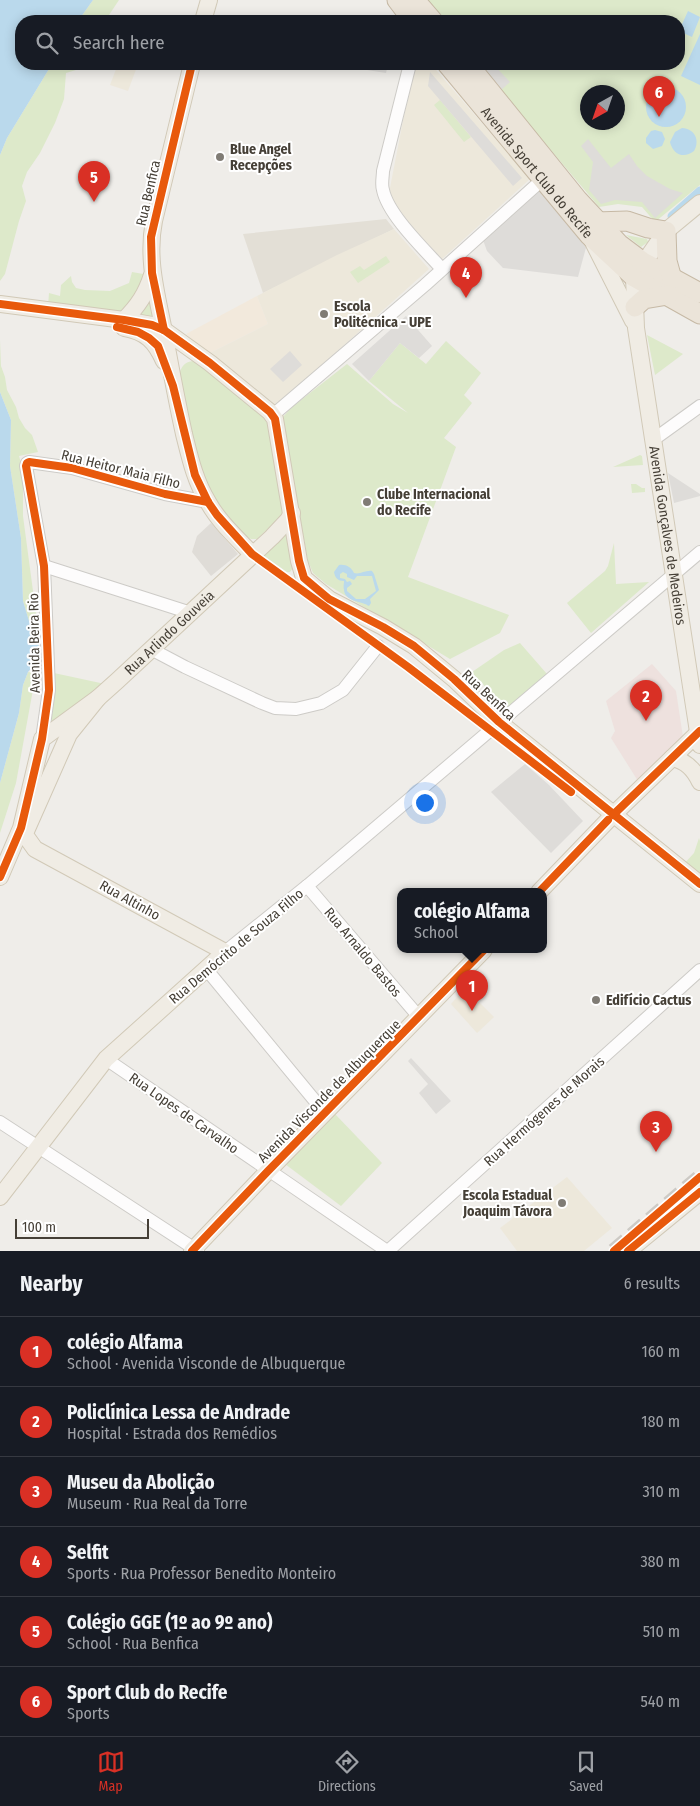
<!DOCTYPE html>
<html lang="en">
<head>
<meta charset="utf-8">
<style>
	:root { --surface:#171b24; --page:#242831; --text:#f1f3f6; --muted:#9ea1a6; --line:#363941; --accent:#d93025 }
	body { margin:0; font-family:"Fira Sans Condensed",sans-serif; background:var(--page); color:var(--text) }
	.compass { position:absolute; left:580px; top:85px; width:45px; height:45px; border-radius:50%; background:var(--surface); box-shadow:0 2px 12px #0003; rotate:220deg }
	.scale { position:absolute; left:15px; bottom:12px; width:134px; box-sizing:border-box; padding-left:5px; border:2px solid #453f36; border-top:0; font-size:14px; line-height:18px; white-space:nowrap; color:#453f36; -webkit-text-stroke:4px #fff; paint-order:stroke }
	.you { position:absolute; left:424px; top:802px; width:18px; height:18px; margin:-12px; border:4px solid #fff; border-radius:50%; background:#1a73e8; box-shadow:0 0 0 8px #1a73e833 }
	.badge { display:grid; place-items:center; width:32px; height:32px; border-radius:50%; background:var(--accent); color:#fff; font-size:16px; font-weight:700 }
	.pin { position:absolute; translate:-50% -41px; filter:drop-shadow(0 1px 2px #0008) }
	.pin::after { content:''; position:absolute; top:26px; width:18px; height:15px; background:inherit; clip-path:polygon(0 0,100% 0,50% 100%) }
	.popup { position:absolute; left:397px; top:888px; width:150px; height:65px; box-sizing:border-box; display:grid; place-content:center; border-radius:10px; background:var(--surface); filter:drop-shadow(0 1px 4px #0005); font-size:16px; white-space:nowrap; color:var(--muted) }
	.popup b { font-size:19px; color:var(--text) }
	.popup::after { content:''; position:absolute; left:50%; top:100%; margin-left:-10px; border:10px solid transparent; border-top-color:var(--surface) }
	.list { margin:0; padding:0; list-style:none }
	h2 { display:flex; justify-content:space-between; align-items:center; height:65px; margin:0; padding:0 20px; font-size:21px }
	h2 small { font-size:16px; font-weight:400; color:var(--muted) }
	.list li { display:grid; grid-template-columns:32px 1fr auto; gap:15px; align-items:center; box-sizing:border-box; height:70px; padding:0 20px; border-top:1px solid var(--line) }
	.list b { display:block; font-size:19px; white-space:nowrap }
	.list p { margin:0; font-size:16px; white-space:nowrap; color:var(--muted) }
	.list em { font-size:16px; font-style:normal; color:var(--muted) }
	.icon { flex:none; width:28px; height:28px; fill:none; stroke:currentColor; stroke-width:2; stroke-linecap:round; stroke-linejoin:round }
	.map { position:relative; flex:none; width:700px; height:1251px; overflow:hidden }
	.search { position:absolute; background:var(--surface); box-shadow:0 2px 12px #0003; left:15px; right:15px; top:15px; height:55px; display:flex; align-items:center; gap:12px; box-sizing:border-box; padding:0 18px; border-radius:20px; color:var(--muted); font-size:19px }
	.sheet { height:485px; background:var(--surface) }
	nav { display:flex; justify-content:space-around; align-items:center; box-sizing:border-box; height:70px; border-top:1px solid var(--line); background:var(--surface); font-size:14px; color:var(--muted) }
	nav a { display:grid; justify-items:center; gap:2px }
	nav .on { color:var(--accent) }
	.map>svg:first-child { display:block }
	.residential { fill:#e3dfd6 }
	.commercial { fill:#f2e9dc }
	.industrial { fill:#dfdcd7 }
	.education { fill:#ede8db }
	.medical { fill:#eee1de }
	.green { fill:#dde9ca; fill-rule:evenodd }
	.parking { fill:#dedcd9 }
	.water { fill:#bad9ec; fill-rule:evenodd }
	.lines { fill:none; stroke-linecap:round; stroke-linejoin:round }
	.canal { stroke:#bad9ec; stroke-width:9 }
	.major-tunnel { stroke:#cdcac5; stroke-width:16; stroke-dasharray:16 8; stroke-linecap:butt }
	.minor-casing { stroke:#cdcbc7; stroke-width:14 }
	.major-casing { stroke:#d1c9b7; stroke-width:18 }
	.highway-casing { stroke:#c6b9a5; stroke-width:21 }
	.minor { stroke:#fdfcfc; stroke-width:12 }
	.major { stroke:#f0ece4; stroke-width:16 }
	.highway { stroke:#ebe4d9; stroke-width:19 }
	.cycleway-casing { stroke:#fff; stroke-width:11 }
	.cycleway { stroke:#e8590c; stroke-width:8 }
	.poi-dot { fill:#807c75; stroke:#fff; stroke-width:2 }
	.labels { text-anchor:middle; stroke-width:4; stroke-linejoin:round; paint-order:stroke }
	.poi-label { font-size:14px; font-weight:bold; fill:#453f36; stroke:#fff; text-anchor:start }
	.street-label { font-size:14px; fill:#453f36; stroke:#fff }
</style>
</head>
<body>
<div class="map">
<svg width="700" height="1251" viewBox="0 0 700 1251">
	<rect width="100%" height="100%" fill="#efede9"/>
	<path class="residential" d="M386,219l8,10 -131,64 -20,-59z"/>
	<path class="commercial" d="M257,296l11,28 -60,30 -22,-20z"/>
	<path class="industrial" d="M211,523l27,31 -27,22 -19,-24 5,-16z"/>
	<g class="education">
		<path d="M118,64h20l-10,27 -18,-6z"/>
		<path d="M414,64h17l99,115 -88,80 -41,-44 -12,-22z"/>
		<path d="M394,229l35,40 -154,138 -67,-53 60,-30 -11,-28 80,-41z"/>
		<path d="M465,988l29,29 -17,16 -26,-29z"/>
		<path d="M567,1177l45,51 -28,23h-67l-17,-23z"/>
	</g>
	<path class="medical" d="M652,664l24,27 7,46 -45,44 -27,-43 4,-7 -9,-30z"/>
	<g class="green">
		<path d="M93,0h26l-14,21h-27z"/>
		<path d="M424,0h276v185l-45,37 -13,-15 -24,-3 -19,3 -121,-143h201v-43h-237zM588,92h30v30h-30z"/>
		<path d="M52,64h29l-5,6 -10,3 -2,26 -9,24 -15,30 -13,19 -5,14 4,15 -7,20 -14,53 -5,7v-126l7,-17z"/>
		<path d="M440,100l31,37 -7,5 -30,-37z"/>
		<path d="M626,235l21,4 1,3 -7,5z"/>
		<path d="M386,256l4,6 -32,21 -8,-11 10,-6 4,4z"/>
		<path d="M132,272l17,3 -21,39 -80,-8 1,-13 11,3 1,-11 10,-9 1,6 4,6 9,2 25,1 19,-8z"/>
		<path d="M149,292l12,33 -25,-12z"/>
		<path d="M647,335l36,19 -28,21z"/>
		<path d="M0,340l1,26 4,11 2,13 9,17 3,11 6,10 7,7 6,17 -19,4 4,14v46l14,105h-8l-6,-20 -2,-63 -11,-72 1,-46 -11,-28z"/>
		<path d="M446,341l35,32 -17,22 8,8 -28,35 12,9 -48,130 101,38 -9,18 -50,26 -124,-75 -13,-11 -5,-12 -26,-143 10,-11 55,-43 46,40 15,9 -39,-32 31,-38 26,21z"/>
		<path d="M193,361l5,1 61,50 7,9 3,6 14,84 -3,6 -23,22h-6l-7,-4 -16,-15 -29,-46 -20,-99c2,-9 6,-13 14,-14z"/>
		<path d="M640,455l2,1 1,9 -30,2z"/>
		<path d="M631,484h5l6,4h3v4l-13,1z"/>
		<path d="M288,530l5,38 -3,4h-3l-23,-16z"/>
		<path d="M614,543l2,41 33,-2 -58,51 -24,-30 38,-32 3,-5z"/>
		<path d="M520,643l27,31 -41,35c-13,-1 -16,-16 -23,-25 -4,-5 -8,-7 -11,-12l32,-22z"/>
		<path d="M28,672l8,1 -20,110 -16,50v-50l19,-70 4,-28z"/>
		<path d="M54,673l51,11 -56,44z"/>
		<path d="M699,838l1,3v40l-18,-15 12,-13z"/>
		<path d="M335,1114l47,49 -41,43 -56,-42z"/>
	</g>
	<g class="parking">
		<path d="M348,64h40l-2,9 -38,-6z"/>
		<path d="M478,64h15l17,18 -10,9z"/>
		<path d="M430,72l92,106 -9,8 -85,-100z"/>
		<path d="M588,139l23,29 18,-14 8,12 10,10 23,13 13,4 -28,25 -13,-16 -27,-2 -14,4 -12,-14 4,-28 -12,-16z"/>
		<path d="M539,188l48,56 -9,33 -75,-9 -16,-17 -4,-11z"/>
		<path d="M406,316l26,30 -13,12 -19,-15 -31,38 -17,-17z"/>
		<path d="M290,351l12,14 -19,17 -13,-13z"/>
		<path d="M668,473l32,21v2l-26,7z"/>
		<path d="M525,764l24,21 34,36 -32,32 -60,-61z"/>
		<path d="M411,1058l40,43 -15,13 -17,-21 9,-9 -20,-23z"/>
	</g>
	<g class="water">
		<path d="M0,0h93l-15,21h-57v43h31l-45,74 -7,17z"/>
		<path d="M688,11l12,6 -8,20 -13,-6z"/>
		<path d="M700,34v51l-19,-9z"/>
		<circle cx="666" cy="107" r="20"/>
		<path d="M682,128c13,1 18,12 12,23 -10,8 -21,4 -24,-9l5,-10z"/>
		<path d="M655,130l7,2 3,7 -3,7 -9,3 -7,-6v-5l5,-7z"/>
		<path d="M0,392l11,28 -1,46 11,72 2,63 6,20 8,14 2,13 -4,16 -7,8 -5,13 -4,28 -19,70z"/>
		<path d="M339,565c7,-1 12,2 15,8 6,2 11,-3 18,-2l2,3 5,16 -9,9 1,4 -2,3c-7,-5 -24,-4 -25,-16 -1,-3 0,-6 0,-9 -6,0 -9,-3 -10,-9zM343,572l4,2v3l7,3 3,-4h15l4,15 -11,8h-9l-9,-8v-3l5,-4 -2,-3 -3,1 -2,-3 -5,-1v-4z"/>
	</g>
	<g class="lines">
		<path class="canal" d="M672,216l28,-25"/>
		<path class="major-tunnel" d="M614,1251l86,-74"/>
		<defs>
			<g id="minor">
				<path d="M410,64l-27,107c0,6 -2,13 0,19 5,25 42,60 59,79"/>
				<path d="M273,415l152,-130 118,-106"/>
				<path d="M653,440l47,-34"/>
				<path d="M44,566l147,47"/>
				<path d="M151,649l34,18 77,36 13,5 21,1 25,-6 22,-13 35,-44"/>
				<path d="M42,739l7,-49 -5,-124 -18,-100 1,-3 2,-1 43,6 93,26 43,8"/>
				<path d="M307,886l112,131"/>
				<path d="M225,952l82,-66 393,-334"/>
				<path d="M207,970l118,143"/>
				<path d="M106,1059l281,192"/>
				<path d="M0,1122l198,129"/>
				<path d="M388,1251l312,-281"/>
			</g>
			<g id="major">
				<path d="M203,21l6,-21"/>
				<path d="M192,64l-38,157c-8,40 4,77 11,116 6,33 12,65 19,97 6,24 11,47 24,68 11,20 29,36 44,52"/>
				<path id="s1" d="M700,203l-34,28 -32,46 2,51 64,417"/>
				<path d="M592,240l41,81"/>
				<path d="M0,304l124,16 28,5 12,5 46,33 60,49 5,7 24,142 5,17 13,11 12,10 54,28 31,19 40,33 45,43 201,162"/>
				<path d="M124,320c14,-14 22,-26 28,-45"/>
				<path d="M124,328c22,4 31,13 40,33"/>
				<path d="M672,758c14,3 22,11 28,24"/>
				<path id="s2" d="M0,877l21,-49 21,-89 56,-41 19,-17 155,-144 16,-17 4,-7"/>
				<path d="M539,892l74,-77 87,-84"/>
				<path d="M0,1197l106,-138 119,-107 -190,-103 -10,-14 1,-4 43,-97 29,-36"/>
				<path d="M192,1251l76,-80 216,-221"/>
				<path d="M628,1251l72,-59"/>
			</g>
			<g id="highway">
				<path d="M397,0l16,21"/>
				<path d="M415,0l18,21"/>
				<path id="s3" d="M447,64l142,171 45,42 66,37"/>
				<path d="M468,64l110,136 41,44 24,18 57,31"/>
				<path d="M596,222l31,-1 21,7 18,3 1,30 5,18"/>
				<path d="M635,307l9,-8 24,-4"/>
			</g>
		</defs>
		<use href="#minor" class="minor-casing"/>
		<use href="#major" class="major-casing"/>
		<use href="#highway" class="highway-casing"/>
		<use href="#minor" class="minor"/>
		<use href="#major" class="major"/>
		<use href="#highway" class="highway"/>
		<defs>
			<g id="cycleway">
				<path d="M0,304l124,16 28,5 12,5 46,33 60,49 5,7 24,142 5,17 13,11 12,10 54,28 31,19 40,33 45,43 201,162"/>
				<path d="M117,327l21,5 11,6 9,8 15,40 22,89 13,27 9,13 35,39 156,113 163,125"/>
				<path d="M164,330l-12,-57 -1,-36 41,-173"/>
				<path d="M613,815l87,-84"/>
				<path d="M0,877l21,-49 21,-89 7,-49 -5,-124 -18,-100 1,-3 2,-1 43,6 93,26 43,8"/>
				<path d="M539,892l69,-72"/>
				<path d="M192,1251l76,-80 216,-221"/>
				<path d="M614,1251l86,-74"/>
				<path d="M628,1251l72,-59"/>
			</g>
		</defs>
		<use href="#cycleway" class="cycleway-casing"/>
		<use href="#cycleway" class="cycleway"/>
	</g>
	<g class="poi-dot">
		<circle cx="220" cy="157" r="5"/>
		<circle cx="324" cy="314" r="5"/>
		<circle cx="367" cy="502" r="5"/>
		<circle cx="596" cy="1000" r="5"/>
		<circle cx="562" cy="1203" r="5"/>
	</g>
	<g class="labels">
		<g class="poi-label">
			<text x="230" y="154">Blue Angel<tspan x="230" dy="16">Recepções</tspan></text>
			<text x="334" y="311">Escola<tspan x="334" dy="16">Politécnica - UPE</tspan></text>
			<text x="377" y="499">Clube Internacional<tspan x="377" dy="16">do Recife</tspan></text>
			<text x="606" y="1005">Edifício Cactus</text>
			<text x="552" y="1200" text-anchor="end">Escola Estadual<tspan x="552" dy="16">Joaquim Távora</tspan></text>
		</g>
		<g class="street-label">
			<text dy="5" stroke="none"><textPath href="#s3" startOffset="141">Avenida Sport Club do Recife</textPath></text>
			<text transform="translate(148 193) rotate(-77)" y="5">Rua Benfica</text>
			<text transform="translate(121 469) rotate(14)" y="5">Rua Heitor Maia Filho</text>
			<text dy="5" stroke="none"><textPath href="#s1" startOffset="361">Avenida Gonçalves de Medeiros</textPath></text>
			<text dy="5" stroke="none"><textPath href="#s2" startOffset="311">Rua Arlindo Gouveia</textPath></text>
			<text transform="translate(34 643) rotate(-91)" y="5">Avenida Beira Rio</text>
			<text transform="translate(489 695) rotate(43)" y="5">Rua Benfica</text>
			<text transform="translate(130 900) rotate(29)" y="5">Rua Altinho</text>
			<text transform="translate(236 946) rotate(-40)" y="5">Rua Demócrito de Souza Filho</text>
			<text transform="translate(363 952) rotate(50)" y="5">Rua Arnaldo Bastos</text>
			<text transform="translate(329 1091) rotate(-45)" y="5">Avenida Visconde de Albuquerque</text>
			<text transform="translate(544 1111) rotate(-42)" y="5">Rua Hermógenes de Morais</text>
			<text transform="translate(184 1113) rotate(35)" y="5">Rua Lopes de Carvalho</text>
		</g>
	</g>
</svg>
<svg class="compass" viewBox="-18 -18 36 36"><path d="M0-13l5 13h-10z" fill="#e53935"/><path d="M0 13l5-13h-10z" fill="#9ea1a6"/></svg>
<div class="scale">100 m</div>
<div class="you"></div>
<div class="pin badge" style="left:472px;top:1011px">1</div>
<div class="popup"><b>colégio Alfama</b>School</div>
<div class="pin badge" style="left:646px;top:721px">2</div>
<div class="pin badge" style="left:656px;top:1152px">3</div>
<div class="pin badge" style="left:466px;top:298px">4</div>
<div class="pin badge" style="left:94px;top:202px">5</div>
<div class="pin badge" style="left:659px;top:117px">6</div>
<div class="search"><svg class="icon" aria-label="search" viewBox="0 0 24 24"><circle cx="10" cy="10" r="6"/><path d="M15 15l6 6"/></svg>Search here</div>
</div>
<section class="sheet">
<h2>Nearby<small>6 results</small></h2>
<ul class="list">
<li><span class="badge">1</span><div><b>colégio Alfama</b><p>School · Avenida Visconde de Albuquerque</p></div><em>160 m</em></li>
<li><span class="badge">2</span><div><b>Policlínica Lessa de Andrade</b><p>Hospital · Estrada dos Remédios</p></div><em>180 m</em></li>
<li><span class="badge">3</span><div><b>Museu da Abolição</b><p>Museum · Rua Real da Torre</p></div><em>310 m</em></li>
<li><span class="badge">4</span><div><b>Selfit</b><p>Sports · Rua Professor Benedito Monteiro</p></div><em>380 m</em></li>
<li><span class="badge">5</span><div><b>Colégio GGE (1º ao 9º ano)</b><p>School · Rua Benfica</p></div><em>510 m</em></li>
<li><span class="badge">6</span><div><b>Sport Club do Recife</b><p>Sports</p></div><em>540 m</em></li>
</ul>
</section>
<nav>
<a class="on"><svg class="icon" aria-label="map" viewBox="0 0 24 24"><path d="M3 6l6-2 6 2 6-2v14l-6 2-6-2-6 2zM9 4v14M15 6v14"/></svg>Map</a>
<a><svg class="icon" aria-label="directions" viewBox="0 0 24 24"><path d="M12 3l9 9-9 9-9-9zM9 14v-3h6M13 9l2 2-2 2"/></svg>Directions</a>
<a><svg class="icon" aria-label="saved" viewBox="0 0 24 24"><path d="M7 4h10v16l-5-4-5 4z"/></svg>Saved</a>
</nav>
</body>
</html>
